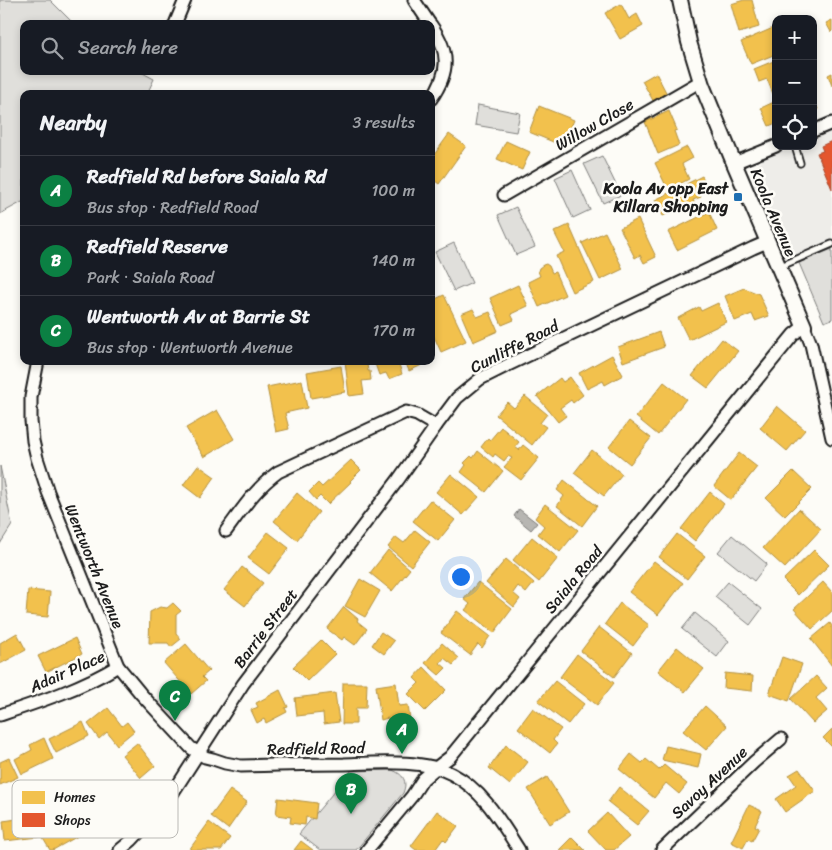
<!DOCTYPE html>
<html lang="en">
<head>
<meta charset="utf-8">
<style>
	:root { --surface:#171b24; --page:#20242c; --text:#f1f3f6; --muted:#9ea1a6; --line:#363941; --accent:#0b8043 }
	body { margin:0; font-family:Sriracha,sans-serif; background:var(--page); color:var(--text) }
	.controls { position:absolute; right:15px; top:15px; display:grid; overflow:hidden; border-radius:10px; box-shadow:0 2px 8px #0003 }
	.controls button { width:45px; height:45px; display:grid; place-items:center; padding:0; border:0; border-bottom:1px solid var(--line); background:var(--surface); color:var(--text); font:25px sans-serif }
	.you { position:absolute; left:460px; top:576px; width:18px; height:18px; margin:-12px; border:4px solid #fff; border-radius:50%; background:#1a73e8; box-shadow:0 0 0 8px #1a73e833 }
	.badge { display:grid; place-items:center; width:32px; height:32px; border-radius:50%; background:var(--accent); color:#fff; font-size:16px; font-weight:700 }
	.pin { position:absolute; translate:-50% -41px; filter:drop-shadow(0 1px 2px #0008) }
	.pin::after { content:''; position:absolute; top:26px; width:18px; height:15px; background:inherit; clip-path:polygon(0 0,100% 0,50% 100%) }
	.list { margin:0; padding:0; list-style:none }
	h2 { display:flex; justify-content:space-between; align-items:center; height:65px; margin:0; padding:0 20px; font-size:21px }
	h2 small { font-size:16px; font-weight:400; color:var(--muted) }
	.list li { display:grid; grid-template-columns:32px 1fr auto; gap:15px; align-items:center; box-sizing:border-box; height:70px; padding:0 20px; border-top:1px solid var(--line) }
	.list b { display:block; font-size:19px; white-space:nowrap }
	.list p { margin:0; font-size:16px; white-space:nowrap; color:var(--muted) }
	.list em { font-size:16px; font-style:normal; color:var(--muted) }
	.icon { flex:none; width:28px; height:28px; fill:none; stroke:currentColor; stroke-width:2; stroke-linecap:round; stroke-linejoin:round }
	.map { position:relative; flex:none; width:832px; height:850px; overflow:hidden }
	.search { position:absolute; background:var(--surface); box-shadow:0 2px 8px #0003; left:20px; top:20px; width:415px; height:55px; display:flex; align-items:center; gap:12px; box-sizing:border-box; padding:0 18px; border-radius:10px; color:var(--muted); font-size:19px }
	.panel { position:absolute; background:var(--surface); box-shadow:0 2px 8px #0003; left:20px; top:90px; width:415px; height:275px; border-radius:10px }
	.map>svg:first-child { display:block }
	.built { fill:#eeede9 }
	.green { fill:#e0dfdb; stroke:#7e7e7c }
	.water { fill:#b7b6b2; stroke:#797876 }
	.homes { fill:#f2c14e; stroke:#b2903f }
	.shops { fill:#e4572e; stroke:#a84529 }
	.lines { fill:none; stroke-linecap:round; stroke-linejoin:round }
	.service-casing { stroke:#1c1c1c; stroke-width:9 }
	.minor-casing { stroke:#1c1c1c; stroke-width:15 }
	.tertiary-casing { stroke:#1c1c1c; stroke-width:18 }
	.service { stroke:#fdfcf7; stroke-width:5.5 }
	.minor { stroke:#fdfcf7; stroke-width:11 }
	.tertiary { stroke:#fdfcf7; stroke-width:14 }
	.poi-dot { fill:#1f6fb2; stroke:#fdfcf7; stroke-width:2 }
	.labels { text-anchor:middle; stroke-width:5; stroke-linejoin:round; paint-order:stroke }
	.street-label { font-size:16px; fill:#1c1c1c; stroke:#fdfcf7 }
	.poi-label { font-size:16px; font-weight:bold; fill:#1c1c1c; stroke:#fdfcf7; text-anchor:end }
	.key { fill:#fdfcf7; stroke:#bab9b5; stroke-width:1 }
	.key-label { font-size:14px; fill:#1c1c1c }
</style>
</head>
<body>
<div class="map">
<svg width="832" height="850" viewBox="0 0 832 850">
	<rect width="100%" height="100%" fill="#fdfcf7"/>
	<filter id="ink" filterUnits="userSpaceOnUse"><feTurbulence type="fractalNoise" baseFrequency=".02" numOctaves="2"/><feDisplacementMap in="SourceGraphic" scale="10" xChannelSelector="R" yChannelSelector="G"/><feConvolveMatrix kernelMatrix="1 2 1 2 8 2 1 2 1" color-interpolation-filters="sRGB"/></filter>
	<g filter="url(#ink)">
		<path class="built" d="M832,131v110l-47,21 -32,-76 3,-17 8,-12 29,-11h20v-8z"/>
		<g class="green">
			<path d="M0,0h50l24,24h-50v47h115l15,8 -7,15h-123v107l-24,13z"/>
			<path d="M478,105l42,8 -4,19 -41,-7z"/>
			<path d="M602,156l19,39 -18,8 -19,-39z"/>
			<path d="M572,170l18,40 -17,8 -18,-40z"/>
			<path d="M516,207l19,40 -19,8 -18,-40z"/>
			<path d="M454,243l18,40 -18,8 -19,-39z"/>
			<path d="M832,249v70l-8,3 -25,-59z"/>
			<path d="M0,466l12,59 -12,19z"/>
			<path d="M732,535l35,29 -13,17 -36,-29z"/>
			<path d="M728,582l34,27 -12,16 -35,-28z"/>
			<path d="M695,613l34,28 -12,16 -35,-28z"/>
			<path d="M392,770c11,4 16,11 11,23l-47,57h-36l-21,-16 52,-63z"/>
		</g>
		<path class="water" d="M519,509l18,14 -6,7 -17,-14z"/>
		<g class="homes">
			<path d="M744,0h8l7,27 -20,6 -8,-29z"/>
			<path d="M621,4l8,15 8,-5 6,12 -23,13 -15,-26z"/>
			<path d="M832,20v11l-1,1 -5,-9z"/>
			<path d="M773,28l3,5v8l-3,1 3,6v6l-25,10 -10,-22z"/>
			<path d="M776,60v33l-3,1 -6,-15 -8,3 -5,-13z"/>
			<path d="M656,73l12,23 -13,8 -13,-23z"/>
			<path d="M832,73v13l-4,-11z"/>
			<path d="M813,99l5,10 -5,2z"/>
			<path d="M776,101v22l-7,3 -8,-18z"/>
			<path d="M539,106l35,14 -11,26 -34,-14z"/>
			<path d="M669,111l8,19 -3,1 5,14 -21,9 -13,-32z"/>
			<path d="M449,134l17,12 -27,38 -8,-6v-19z"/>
			<path d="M506,141l24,11 -8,18 -25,-11z"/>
			<path d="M687,147l6,11 -11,6 7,15 -21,11 -13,-27z"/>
			<path d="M702,176l5,10 -9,5 3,6 -8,3 3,6 -11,5 -2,-5 -20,10 -8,-16z"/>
			<path d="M709,212l8,18 -40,20 -9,-18z"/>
			<path d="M638,219l18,38 -12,6 -4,-8 -5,3 -15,-30z"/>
			<path d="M569,225l25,57 -22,10 -16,-36 8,-4 -10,-20z"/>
			<path d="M605,232l18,37 -23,11 -18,-37z"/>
			<path d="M546,264l3,2 3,7 3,-1 10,23 -26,12 -11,-25 12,-6 -2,-5 1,-3 4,-3z"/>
			<path d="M518,285l10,21 -17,8 3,6 -12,5 -12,-27z"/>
			<path d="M744,288l15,6 10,22 -14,5 -3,-7 -17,7 -10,-25z"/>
			<path d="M444,295l22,46 -25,11 -10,-22v-29z"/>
			<path d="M718,303l8,19 -37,18 -11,-22 21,-11 2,4z"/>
			<path d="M473,309l4,8 13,-5 8,19 -25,11 -12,-28z"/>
			<path d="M659,332l5,15 -41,15 -5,-15z"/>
			<path d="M722,339l16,12 -30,37 -16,-12z"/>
			<path d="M612,355l11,20 -18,10 -2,-4 -16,8 -8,-16z"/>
			<path d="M345,361h19l1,4 2,-1 1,7h2l1,9 -9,1 2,13 -15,2z"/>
			<path d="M374,361h24l4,13 -13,5 -3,-6 -7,2z"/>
			<path d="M405,361h15l2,4 -13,6z"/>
			<path d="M341,366l4,26 -34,6 -4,-26z"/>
			<path d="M570,377l13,18 -10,8 -2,-3 -11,8 6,8 -8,6 -21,-26 23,-18 3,4z"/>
			<path d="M302,380l5,28 -22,5 4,16 -13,3 -9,-45z"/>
			<path d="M664,382l22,17 -28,36 -22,-18z"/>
			<path d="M525,396l22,18 -7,9 6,4 -14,18 -36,-30 11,-13 7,6z"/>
			<path d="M777,406l28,24 -18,21 -27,-23z"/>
			<path d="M217,410l17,29 -30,18 -18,-29z"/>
			<path d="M629,421l22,17 -21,26 -21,-17z"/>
			<path d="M501,427l18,15 -4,5 4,3 4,-5 16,13 -18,22 -17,-13 8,-9 -4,-2 -4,5 -9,-7 -2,3 -12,-10 7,-9 2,2z"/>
			<path d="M592,450l30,24 -18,22 -30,-23z"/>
			<path d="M478,451l25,20 -17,21 -25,-20 5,-7 -2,-2 7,-7 2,2z"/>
			<path d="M739,453l18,14 -26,33 -17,-14z"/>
			<path d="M351,460l10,10 -11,11 1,1 -23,22 -8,-8 -4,4 -7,-8 9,-9 4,4z"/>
			<path d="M198,465l17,12 -15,21 -17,-13z"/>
			<path d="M793,471l19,18 -27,27 -19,-18z"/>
			<path d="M451,474l28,23 -16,18 -27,-23z"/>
			<path d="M564,480l33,26 -15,20 -25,-20 7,-10 -7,-6z"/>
			<path d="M710,492l14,12 -29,37 -14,-12z"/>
			<path d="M297,493l22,19 -22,28 -23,-19z"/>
			<path d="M430,500l25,20 -17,21 -25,-20z"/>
			<path d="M545,504l33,26 -18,22 -22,-18 6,-8 -9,-8z"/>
			<path d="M799,509l22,20 -36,39 -22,-20z"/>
			<path d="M415,530l15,12 -19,24 -23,-19 8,-10 8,6z"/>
			<path d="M268,532l21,16 -20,26 -21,-16z"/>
			<path d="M677,534l28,22 -18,23 -28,-22z"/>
			<path d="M532,537l26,21 -19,24 -26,-22z"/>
			<path d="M388,550l22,19 -18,22 -22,-18z"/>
			<path d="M814,550l15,15 -31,30 -15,-15z"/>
			<path d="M506,559l28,24 -8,10 -8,-7 -5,7 7,6 -6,8 -28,-24z"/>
			<path d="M654,561l29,22 -25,32 -29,-23z"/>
			<path d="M242,567l21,16 -18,23 -21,-16z"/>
			<path d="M360,579l20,12 -15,26 -20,-11z"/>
			<path d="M478,582l34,27 -18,24 -29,-23 5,-6 -6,-5z"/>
			<path d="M823,582l9,10v19l-20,18 -18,-20z"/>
			<path d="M28,590l22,2 -2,25 -22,-2z"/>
			<path d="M173,603l8,8 -5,4v18l5,6 -10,8 -3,-4h-19l1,-31 10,-5 7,1z"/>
			<path d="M620,603l29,22 -16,21 -28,-22z"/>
			<path d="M344,607l14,12 -1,2 10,8 -12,16 -11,-8 -2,3 -15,-11z"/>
			<path d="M457,611l33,25 -8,12 -4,-4 -8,11 -29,-22z"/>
			<path d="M830,623l2,3v40l-21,-27z"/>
			<path d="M599,627l33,26 -18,24 -33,-26z"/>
			<path d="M381,632l13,9 -10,13 -12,-9z"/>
			<path d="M17,633l9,17 -26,14v-21z"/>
			<path d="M75,638l7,16 -36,18 -8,-16z"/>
			<path d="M321,640l14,14 -28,27 -14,-14z"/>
			<path d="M442,643l17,15 -6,7 -9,-7 -4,5 6,5 -7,7 -14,-12z"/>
			<path d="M186,644l23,27 -7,6 4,4 -15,13 -27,-31z"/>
			<path d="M677,647l27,22 -19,23 -27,-21z"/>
			<path d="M577,654l37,29 -17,22 -37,-28z"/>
			<path d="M782,657l20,7 -13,37 -20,-7z"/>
			<path d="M424,667l22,23 -21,21 -17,-17 11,-11 -5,-5z"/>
			<path d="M725,673l28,3 -1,15 -28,-3z"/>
			<path d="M816,676l11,12 -11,10 11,13 -14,12 -22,-24z"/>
			<path d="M555,681l29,23 -16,20 -30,-23z"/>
			<path d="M343,683h24l-1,25h-10v16h-14z"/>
			<path d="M396,683l3,23 9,-1 2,15 -21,3 -1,-5 -7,2 -5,-34z"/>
			<path d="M280,690l8,17 -3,1 2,4 -21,11 -2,-4 -7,4 -6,-13 7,-3 -2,-4z"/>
			<path d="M335,693l4,29 -15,2 -1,-11 -26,3 -2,-18z"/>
			<path d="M705,706l22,20 -21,24 -23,-19z"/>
			<path d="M108,708l14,18 5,-4 7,9 -17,14 -10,-13 -8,7 -11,-15z"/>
			<path d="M533,708l28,21 -8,11 4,4 -7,9 -32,-25z"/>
			<path d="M83,722l6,14 -33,17 -7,-14z"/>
			<path d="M832,729v18l-9,-9z"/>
			<path d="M44,738l9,21 -31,15 -7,-15 17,-9 -2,-5z"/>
			<path d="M137,743l18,23 -14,12 -19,-23z"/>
			<path d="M506,745l22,17 -18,23 -21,-17z"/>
			<path d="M666,746l35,8 -3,14 -36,-8z"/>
			<path d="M631,754l11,9 4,-4 13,11 5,-5 23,19 -8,10 -13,-11 -12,15 -35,-29z"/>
			<path d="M9,758l9,19 -18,8v-23z"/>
			<path d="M799,769l16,22 -30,21 -9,-13 20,-14 -7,-10z"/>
			<path d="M547,777l22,35 -19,12 -22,-35z"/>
			<path d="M619,787l30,24 -12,14 -29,-23z"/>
			<path d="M230,790l17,12 -19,27 -17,-13z"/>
			<path d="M278,798l39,5 -2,16 -9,-2 -1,8 -15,-2 1,-6 -15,-2z"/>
			<path d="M68,804l17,28 -32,18h-3l-9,-15 3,-2 -3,-6 1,-1 -3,-5z"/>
			<path d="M749,805l13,6 -7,15 4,2 -7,13 -4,-2 -5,9 -12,-6z"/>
			<path d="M437,811l21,15 -12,16 -3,-3 -8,11h-19l-5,-4z"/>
			<path d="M607,813l22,24 -15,13h-8l-18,-19z"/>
			<path d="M24,818l1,9 13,-2 1,12 -34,4 -2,-20z"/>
			<path d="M209,822l21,16 -9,12h-32z"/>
			<path d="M572,837l13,13h-26z"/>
			<path d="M301,841l12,9h-19z"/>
		</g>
		<path class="shops" d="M832,141v48l-15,-36 6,-2 -2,-5z"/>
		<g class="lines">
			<defs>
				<g id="service">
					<path d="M795,146l5,17"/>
					<path d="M779,267l53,-23"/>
				</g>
				<g id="minor">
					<path d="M414,0l16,24"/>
					<path d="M175,24l10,-24"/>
					<path d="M431,25c19,27 19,47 0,74"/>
					<path d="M813,131l19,-8"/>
					<path d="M734,163l42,-17"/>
					<path d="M504,195l197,-114"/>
					<path d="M38,361l-7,36v24l2,20 4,17 11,34 70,174 23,28 50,54 14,9 8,2 12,4 16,3c34,-1 69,-2 103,-2 32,-1 79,-5 108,10 31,16 49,48 67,76"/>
					<path d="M226,531c17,-23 29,-42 52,-59l128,-60 11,3 19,11"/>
					<path d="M0,715c39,-13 82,-27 118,-49"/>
					<path d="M120,850l12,-10 28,-30 14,-19 69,-107 155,-204 38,-54 21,-28 23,-19 30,-15 243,-116 14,-6"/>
					<path d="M367,850l45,-54 11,-17 14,-12 13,-10 344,-423 10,-8 7,18 21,94"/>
					<path d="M662,850l92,-88 27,-23"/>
				</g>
				<path id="tertiary" d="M680,0l9,42 13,43 32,78 70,163"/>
			</defs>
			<use href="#service" class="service-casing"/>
			<use href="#minor" class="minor-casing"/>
			<use href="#tertiary" class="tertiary-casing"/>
			<use href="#service" class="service"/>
			<use href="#minor" class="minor"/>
			<use href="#tertiary" class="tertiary"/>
		</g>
	</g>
	<rect class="poi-dot" x="733" y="192" width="10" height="10" rx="2.5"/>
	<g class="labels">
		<g class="street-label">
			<text transform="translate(594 124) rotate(-30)" y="6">Willow Close</text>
			<text transform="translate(774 212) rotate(67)" y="6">Koola Avenue</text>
			<text transform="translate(514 346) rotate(-27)" y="6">Cunliffe Road</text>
			<text transform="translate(95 566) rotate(68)" y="6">Wentworth Avenue</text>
			<text transform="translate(573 579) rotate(-51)" y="6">Saiala Road</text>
			<text transform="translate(265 628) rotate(-53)" y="6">Barrie Street</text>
			<text transform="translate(67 671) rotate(-24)" y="6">Adair Place</text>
			<text transform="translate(316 748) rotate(-1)" y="6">Redfield Road</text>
			<text transform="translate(709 782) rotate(-43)" y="6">Savoy Avenue</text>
		</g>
		<g class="poi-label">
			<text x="728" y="194">Koola Av opp East<tspan x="728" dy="18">Killara Shopping</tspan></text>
		</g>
	</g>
	<rect x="12" y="780" width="166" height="58" rx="8" class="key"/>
	<rect x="22" y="791" width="23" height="13" fill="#f2c14e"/>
	<rect x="22" y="813" width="23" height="14" fill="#e4572e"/>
	<g class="key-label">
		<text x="54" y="802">Homes</text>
		<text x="54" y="825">Shops</text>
	</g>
</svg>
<div class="controls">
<button>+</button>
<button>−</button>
<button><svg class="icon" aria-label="locate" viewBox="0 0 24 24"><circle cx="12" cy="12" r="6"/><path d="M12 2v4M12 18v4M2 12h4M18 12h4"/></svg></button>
</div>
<div class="you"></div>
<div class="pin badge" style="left:402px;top:754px">A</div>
<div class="pin badge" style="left:351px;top:814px">B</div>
<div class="pin badge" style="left:175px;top:721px">C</div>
<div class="search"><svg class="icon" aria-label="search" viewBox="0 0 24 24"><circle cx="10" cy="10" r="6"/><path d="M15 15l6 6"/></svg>Search here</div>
<section class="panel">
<h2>Nearby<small>3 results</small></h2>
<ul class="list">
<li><span class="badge">A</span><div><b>Redfield Rd before Saiala Rd</b><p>Bus stop · Redfield Road</p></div><em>100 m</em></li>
<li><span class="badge">B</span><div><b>Redfield Reserve</b><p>Park · Saiala Road</p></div><em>140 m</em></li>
<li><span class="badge">C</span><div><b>Wentworth Av at Barrie St</b><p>Bus stop · Wentworth Avenue</p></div><em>170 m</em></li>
</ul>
</section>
</div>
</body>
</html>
